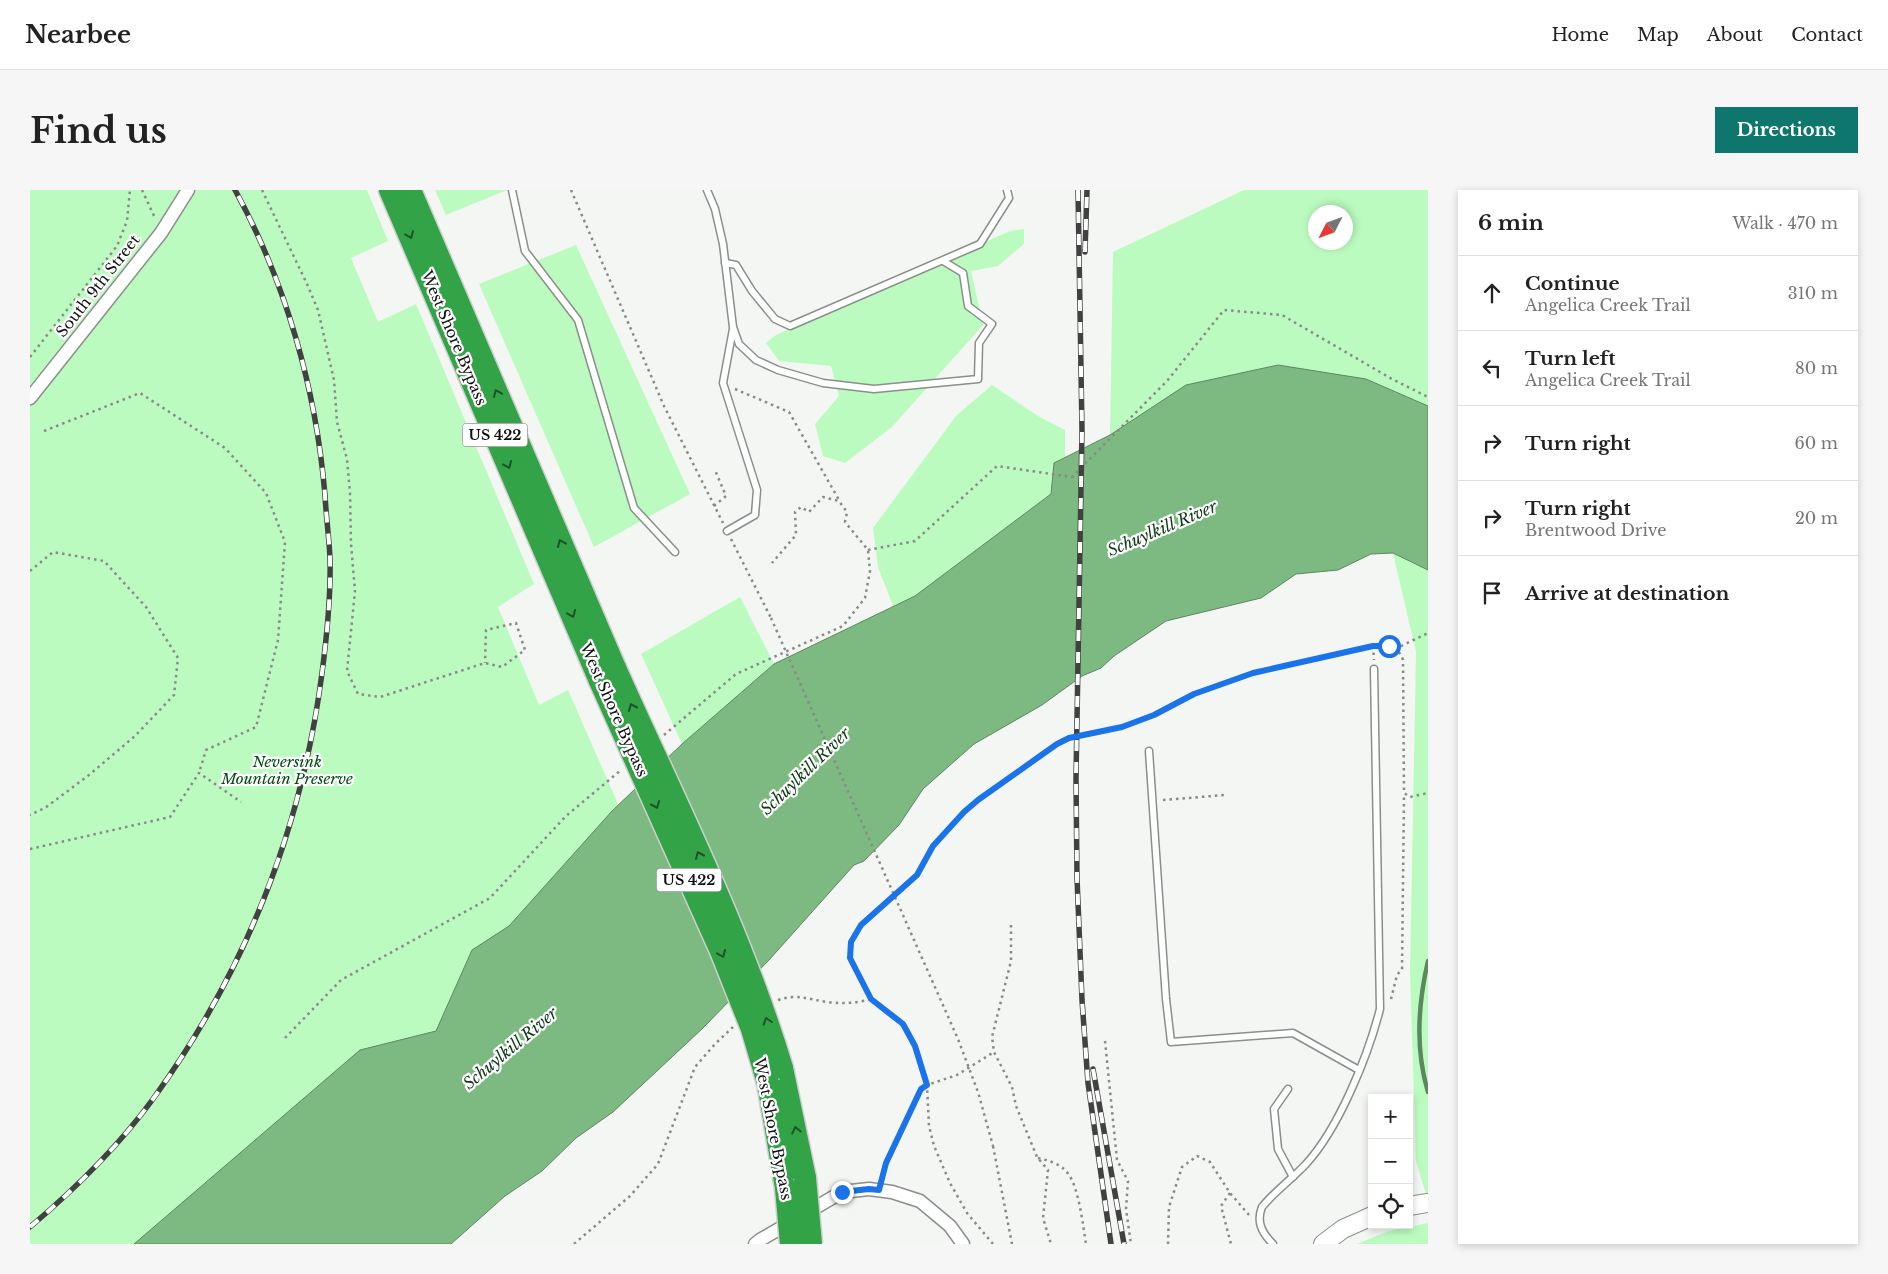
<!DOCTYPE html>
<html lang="en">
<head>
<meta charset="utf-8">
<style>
	:root { --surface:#fff; --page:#f6f6f6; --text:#222; --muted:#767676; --line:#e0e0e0; --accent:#0f766e }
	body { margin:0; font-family:"Libre Baskerville",serif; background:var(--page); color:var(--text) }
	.controls { position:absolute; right:15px; bottom:15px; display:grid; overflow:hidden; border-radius:0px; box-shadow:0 2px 8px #0003 }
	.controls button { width:45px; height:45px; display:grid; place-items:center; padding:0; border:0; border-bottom:1px solid var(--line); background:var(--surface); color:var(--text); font:25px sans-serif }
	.compass { position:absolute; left:1278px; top:15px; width:45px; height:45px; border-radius:50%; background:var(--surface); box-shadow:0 2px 8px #0003; rotate:228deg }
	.stop { position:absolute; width:15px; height:15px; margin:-11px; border:4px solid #1a73e8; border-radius:50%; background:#fff }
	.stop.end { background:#1a73e8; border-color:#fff; box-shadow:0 1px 5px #0008 }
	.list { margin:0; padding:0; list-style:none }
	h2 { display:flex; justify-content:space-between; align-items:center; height:65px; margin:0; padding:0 20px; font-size:21px }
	h2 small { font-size:16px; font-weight:400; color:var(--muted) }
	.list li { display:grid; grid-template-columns:32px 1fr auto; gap:15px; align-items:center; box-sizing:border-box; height:75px; padding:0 20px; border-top:1px solid var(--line) }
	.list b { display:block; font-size:19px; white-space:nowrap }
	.list p { margin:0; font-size:16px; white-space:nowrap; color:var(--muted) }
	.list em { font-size:16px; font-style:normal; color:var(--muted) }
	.icon { flex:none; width:28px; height:28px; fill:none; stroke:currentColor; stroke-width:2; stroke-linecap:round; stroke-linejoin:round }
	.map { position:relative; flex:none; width:1398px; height:1054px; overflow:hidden; border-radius:0px }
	header { display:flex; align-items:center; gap:30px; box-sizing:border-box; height:70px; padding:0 25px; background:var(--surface); border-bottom:1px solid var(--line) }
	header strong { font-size:24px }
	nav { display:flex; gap:28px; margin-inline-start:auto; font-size:18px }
	.intro { display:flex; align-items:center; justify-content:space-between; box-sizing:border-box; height:120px; padding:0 30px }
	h1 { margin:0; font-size:35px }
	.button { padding:12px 22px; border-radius:0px; background:var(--accent); color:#fff; font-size:18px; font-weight:700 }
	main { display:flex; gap:30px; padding:0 30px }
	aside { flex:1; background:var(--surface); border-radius:0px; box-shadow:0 2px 8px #0003 }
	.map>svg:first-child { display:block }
	.green { fill:#bcfbc0; fill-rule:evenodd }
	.water { fill:#7dba82; stroke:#5c8760 }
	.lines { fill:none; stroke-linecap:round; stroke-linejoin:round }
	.stream { stroke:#5c8760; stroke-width:4.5 }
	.service-casing { stroke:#8b8e8c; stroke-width:9 }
	.minor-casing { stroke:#8b8e8c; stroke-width:15 }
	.secondary-casing { stroke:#8b8e8c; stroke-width:20 }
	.motorway-casing { stroke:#cfcfcf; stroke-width:25 }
	.path { stroke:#888a88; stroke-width:2.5; stroke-dasharray:2.5 4; stroke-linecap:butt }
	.service { stroke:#fff; stroke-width:6 }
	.minor { stroke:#fff; stroke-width:12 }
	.secondary { stroke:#fff; stroke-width:18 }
	.motorway { stroke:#33a347; stroke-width:22 }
	.rail-casing { stroke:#404140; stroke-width:5.5 }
	.rail { stroke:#fff; stroke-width:4; stroke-dasharray:11; stroke-linecap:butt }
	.motorway-bridge-casing { stroke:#cfcfcf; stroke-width:25; stroke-linecap:butt }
	.path-bridge { stroke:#888a88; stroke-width:2.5; stroke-dasharray:2.5 4; stroke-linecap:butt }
	.motorway-bridge { stroke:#33a347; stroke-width:22 }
	.oneway { stroke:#1f5228 }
	.route { stroke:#1a73e8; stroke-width:6 }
	.labels { text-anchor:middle; stroke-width:4.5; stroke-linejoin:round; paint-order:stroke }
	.shield { fill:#fff; stroke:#575857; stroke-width:1 }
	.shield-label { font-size:14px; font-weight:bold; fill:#0f100f }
	.street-label { font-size:15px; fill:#0f100f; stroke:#fff }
	.park-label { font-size:15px; font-style:italic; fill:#054b16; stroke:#fff }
	.water-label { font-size:16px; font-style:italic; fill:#0d3915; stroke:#fff }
</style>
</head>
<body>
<header>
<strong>Nearbee</strong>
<nav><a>Home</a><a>Map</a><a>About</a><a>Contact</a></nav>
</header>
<div class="intro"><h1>Find us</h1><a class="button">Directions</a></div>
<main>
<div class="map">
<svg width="1398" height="1054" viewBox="0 0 1398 1054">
	<rect width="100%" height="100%" fill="#f3f6f3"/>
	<g class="green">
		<path d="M0,0h337l21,51 -37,17 27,64 38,-18 118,280 -36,23 41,98 29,-15 50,114 -109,122 -37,24 -36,81 -76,19 -226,194h-104z"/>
		<path d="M405,0h72l-61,25z"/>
		<path d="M1214,0h184v216l-62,-27 -256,56 3,-183zM1286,22h30v30h-30z"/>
		<path d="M994,39v15l-26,22 -27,5 12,54 -91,102 -47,36 -22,-7 -8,-32 24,-28 -8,-30 -52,-5 -13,-18 10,-8 234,-104z"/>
		<path d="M546,55l114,249 -96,53 -115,-263z"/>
		<path d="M962,195l46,31 27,14v27l-11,7 -3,30 -136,102 -22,10 -15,-39 -5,-39 83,-112z"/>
		<path d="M1363,363l35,17v631l-12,-40 -6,-189 6,-320z"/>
		<path d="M710,407l34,67 -92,80 -41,-90z"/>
		<path d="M1398,1033v21h-71l32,-13z"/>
	</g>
	<path class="water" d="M1248,175l88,14 62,27v164l-35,-17 -22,1 -33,16 -42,4 -35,24 -95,23 -52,35 -13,12 -19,8 -40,29 -68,39 -51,45 -24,36 -35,36 -10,4 -85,95 -66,68 -90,84 -37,26 -34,33 -37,25 -54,48h-317l226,-194 76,-19 36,-81 37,-24 103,-115 70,-67 92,-80 141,-68 136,-102 3,-31 56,-28 76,-50z"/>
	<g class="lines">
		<path class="stream" d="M1398,771c-10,43 -13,88 0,131"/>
		<defs>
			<g id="service">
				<path d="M482,0l13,61 53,69 56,188 41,44"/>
				<path d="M677,0l8,19 8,35 10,83 6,17 17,16 22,10 45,13 51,6 104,-10 1,-36 13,-19 -24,-18 -5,-33 -20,-12"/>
				<path d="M695,73l11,2 16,26 23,28 15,7 190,-82 29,-46 -2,-8"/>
				<path d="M697,341l28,-16 2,-25 -34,-107 10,-54"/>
				<path d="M1119,561l17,248 5,43 122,-9 66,37"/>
				<path d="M1258,899l-14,20 4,40 15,28"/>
				<path d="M1243,1054c-11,-11 -17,-22 -11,-37 13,-16 30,-28 44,-43 33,-36 62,-108 74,-155l-6,-340"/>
			</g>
			<g id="minor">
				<path d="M0,208l131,-165 27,-43"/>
				<path d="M725,1054l5,-4 82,-48 27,-3 23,3 28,9 30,25 13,18"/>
			</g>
			<g id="secondary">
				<path d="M1379,1016l19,-3"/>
				<path d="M1293,1054l20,-15 29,-13"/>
			</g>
			<g id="motorway">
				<path d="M360,0l210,491"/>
				<path d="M380,0l205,478"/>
				<path d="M752,878l23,110"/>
				<path d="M738,893l18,105"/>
			</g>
		</defs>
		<use href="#service" class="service-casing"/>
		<use href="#minor" class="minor-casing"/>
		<use href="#secondary" class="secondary-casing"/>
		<use href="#motorway" class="motorway-casing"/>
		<g class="path">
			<path d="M112,0l13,28"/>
			<path d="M232,0l45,94 11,26 16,70 3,42 10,37 3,34 1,51 4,47 -8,80 11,23 22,3 105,-34 17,4 23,-17 -9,-27 -30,7 -1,33"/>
			<path d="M541,0l93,216 59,117"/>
			<path d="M0,167l87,-111 10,-25 3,-31"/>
			<path d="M705,199l54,23 50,88"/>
			<path d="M14,241l96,-38 85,55 41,45 19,49 -7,98 -22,87 -50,23 -7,23"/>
			<path d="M684,316l12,-10 -11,-26"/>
			<path d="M701,349l40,79"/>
			<path d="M838,360l47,-9 82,-75 75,11 95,-96 57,-71 58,5 110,64 36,18"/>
			<path d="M0,381l23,-19 51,9 42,46 32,51 -4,37 -39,41 -46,39 -44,33 -15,7"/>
			<path d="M1343,456l1,14"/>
			<path d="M1365,459l33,-16"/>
			<path d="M634,545l72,-61 107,-48 22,-28 5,-27 -2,-21 -23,-28 2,-10 -8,-11 -16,-4 -14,15 -8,-5 -6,5 1,23 -24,28"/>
			<path d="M1133,610l62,-5"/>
			<path d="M0,659l140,-32 29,-44 42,29"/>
			<path d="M981,735v36l-19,76 2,15 18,35 4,19 21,51 11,13 -5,48 8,26"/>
			<path d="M1361,809l6,-24 5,-6 2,-174"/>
			<path d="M748,810c20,-7 31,0 50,2 14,2 30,1 43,-3"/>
			<path d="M255,848l56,-58 149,-82 76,-82 55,-46"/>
			<path d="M1075,851l12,119 11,21 -2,28 5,35"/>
			<path d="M963,956l19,98"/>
			<path d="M1008,968c12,3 24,6 31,17 10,14 14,51 17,69"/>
			<path d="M851,989l5,-16 35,-74 6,-4 30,-10 37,-23"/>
			<path d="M1200,1003l-9,13 10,38"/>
			<path d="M544,1054l56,-48 28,-32 37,-97 20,-23 18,-17"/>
			<path d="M963,1054l-26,-31 -17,-30 -16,-37 -5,-20 -2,-41 -12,-39 -12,-22 -32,-25 -21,-41 1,-16 10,-17 56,-50 16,-29 31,-34 14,-12 79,-56 12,-6 53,-11 32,-12 40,-21 59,-21 120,-27c13,0 25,-1 30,14l1,133 6,4 18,-4"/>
			<path d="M1138,1054l1,-37 13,-40 15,-11 13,6 20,31 19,22"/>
		</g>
		<use href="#service" class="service"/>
		<use href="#minor" class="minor"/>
		<use href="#secondary" class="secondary"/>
		<use href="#motorway" class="motorway"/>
		<defs>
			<g id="rail">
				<path d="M1048,0l4,240 -6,348 1,100 5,122 6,83 23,161"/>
				<path d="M1055,62l2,-62"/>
				<path d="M1063,879l31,175"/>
				<path d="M0,1037c45,-38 88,-80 123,-128 92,-127 149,-271 169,-426 5,-38 9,-77 8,-115 -1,-21 -4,-42 -5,-63 -9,-106 -39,-212 -90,-305"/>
			</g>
		</defs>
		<use href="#rail" class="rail-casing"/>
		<use href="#rail" class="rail"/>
		<defs>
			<g id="motorway-bridge">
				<path d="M585,478c59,132 125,261 167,400"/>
				<path d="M570,491l121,270 31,78 16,54"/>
				<path d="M775,988l6,66"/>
				<path d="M756,998l5,56"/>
			</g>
		</defs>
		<use href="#motorway-bridge" class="motorway-bridge-casing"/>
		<path class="path-bridge" d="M741,428l187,421 20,53 15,54"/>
		<use href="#motorway-bridge" class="motorway-bridge"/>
	</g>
	<defs><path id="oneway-chevron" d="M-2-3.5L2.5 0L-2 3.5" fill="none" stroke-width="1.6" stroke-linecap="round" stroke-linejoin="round" transform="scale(1.25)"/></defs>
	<g class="oneway">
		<use href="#oneway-chevron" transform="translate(380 45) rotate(67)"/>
		<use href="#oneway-chevron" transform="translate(467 203) rotate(-113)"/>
		<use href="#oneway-chevron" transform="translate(478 275) rotate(67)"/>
		<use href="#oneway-chevron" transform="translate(531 353) rotate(-113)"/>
		<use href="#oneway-chevron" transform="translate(542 424) rotate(67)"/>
		<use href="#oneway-chevron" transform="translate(602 517) rotate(-114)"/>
		<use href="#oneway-chevron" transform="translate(626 615) rotate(66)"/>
		<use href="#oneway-chevron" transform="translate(669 665) rotate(-114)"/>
		<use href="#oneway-chevron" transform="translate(692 764) rotate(67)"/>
		<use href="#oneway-chevron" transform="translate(737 831) rotate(-108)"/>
		<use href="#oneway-chevron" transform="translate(766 940) rotate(-102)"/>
	</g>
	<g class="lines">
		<path class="route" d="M812,1002l27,-3 10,1 7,-27 35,-74 6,-4 -12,-39 -12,-22 -32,-25 -21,-41 1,-16 10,-17 56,-50 16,-29 31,-34 14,-12 79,-56 12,-6 53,-11 32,-12 40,-21 59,-21 120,-27h16"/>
	</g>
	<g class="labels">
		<g class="shield">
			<rect x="432.5" y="233.5" width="65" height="23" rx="4"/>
			<rect x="626.5" y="678.5" width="65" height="23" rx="4"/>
		</g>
		<g class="shield-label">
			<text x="465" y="250">US 422</text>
			<text x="659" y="695">US 422</text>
		</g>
		<g class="street-label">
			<text transform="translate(68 96) rotate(-52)" y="5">South 9th Street</text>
			<text transform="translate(424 148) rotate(67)" y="5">West Shore Bypass</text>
			<text transform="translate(584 520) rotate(66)" y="5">West Shore Bypass</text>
			<text transform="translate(743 939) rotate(79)" y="5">West Shore Bypass</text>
		</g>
		<g class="park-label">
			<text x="257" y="577">Neversink<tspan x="257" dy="17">Mountain Preserve</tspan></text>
		</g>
		<g class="water-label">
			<text transform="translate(1132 338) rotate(-23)" y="6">Schuylkill River</text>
			<text transform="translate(775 581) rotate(-44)" y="6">Schuylkill River</text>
			<text transform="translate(480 858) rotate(-40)" y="6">Schuylkill River</text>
		</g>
	</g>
</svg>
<div class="controls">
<button>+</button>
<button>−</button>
<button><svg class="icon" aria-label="locate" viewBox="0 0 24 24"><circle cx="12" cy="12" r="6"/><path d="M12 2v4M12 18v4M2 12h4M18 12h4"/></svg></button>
</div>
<svg class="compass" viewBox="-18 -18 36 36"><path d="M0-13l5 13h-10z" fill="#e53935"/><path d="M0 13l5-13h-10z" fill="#767676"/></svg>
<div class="stop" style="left:1359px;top:456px"></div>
<div class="stop end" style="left:812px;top:1002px"></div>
</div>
<aside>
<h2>6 min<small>Walk · 470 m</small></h2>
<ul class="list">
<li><svg class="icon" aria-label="ahead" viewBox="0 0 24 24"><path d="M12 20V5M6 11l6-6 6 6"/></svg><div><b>Continue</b><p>Angelica Creek Trail</p></div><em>310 m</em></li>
<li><svg class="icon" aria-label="left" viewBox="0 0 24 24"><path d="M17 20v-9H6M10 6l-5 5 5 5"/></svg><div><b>Turn left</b><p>Angelica Creek Trail</p></div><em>80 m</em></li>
<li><svg class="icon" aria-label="right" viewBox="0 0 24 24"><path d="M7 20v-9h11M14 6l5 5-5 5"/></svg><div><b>Turn right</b></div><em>60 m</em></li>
<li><svg class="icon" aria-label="right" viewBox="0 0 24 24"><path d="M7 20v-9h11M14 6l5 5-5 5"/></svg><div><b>Turn right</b><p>Brentwood Drive</p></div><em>20 m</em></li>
<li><svg class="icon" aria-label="arrive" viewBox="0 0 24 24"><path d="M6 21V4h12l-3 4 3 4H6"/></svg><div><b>Arrive at destination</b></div></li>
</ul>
</aside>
</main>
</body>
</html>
